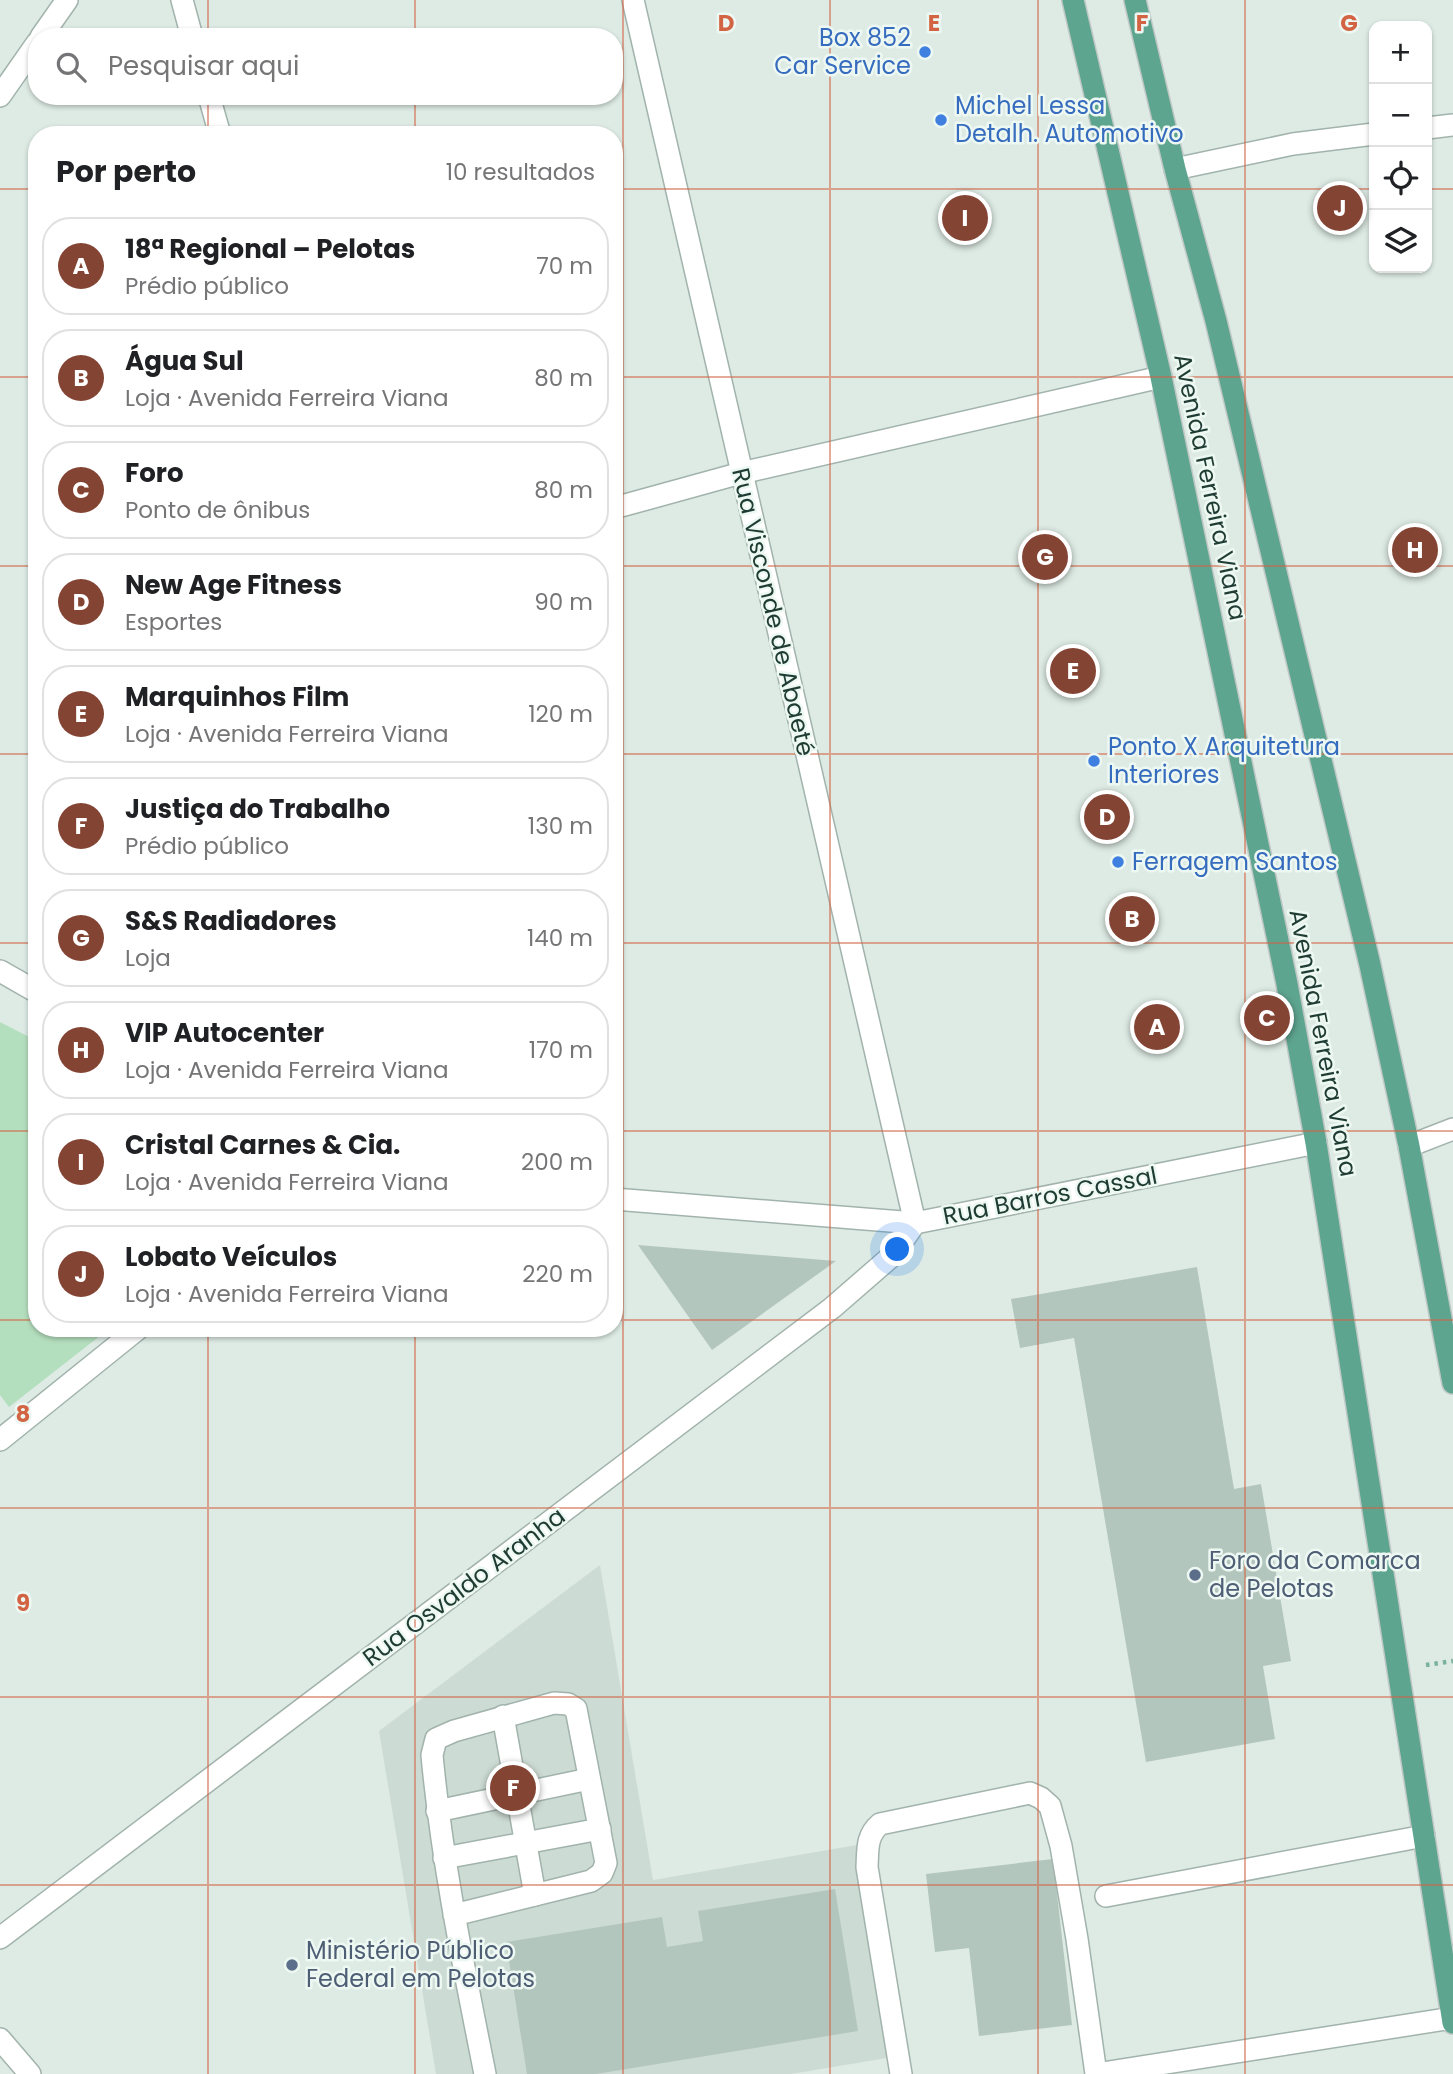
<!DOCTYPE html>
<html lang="pt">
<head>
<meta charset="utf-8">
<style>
	:root { --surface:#fff; --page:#f6f6f6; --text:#202124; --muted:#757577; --line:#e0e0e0; --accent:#844434 }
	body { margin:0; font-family:Poppins,sans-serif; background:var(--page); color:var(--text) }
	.controls { position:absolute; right:21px; top:21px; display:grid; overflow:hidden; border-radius:14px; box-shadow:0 2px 5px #0004 }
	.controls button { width:63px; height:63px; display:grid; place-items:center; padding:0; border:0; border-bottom:2px solid var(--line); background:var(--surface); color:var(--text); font:35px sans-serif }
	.you { position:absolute; left:898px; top:1250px; width:24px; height:24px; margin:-18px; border:5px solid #fff; border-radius:50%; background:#1a73e8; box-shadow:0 0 0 10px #1a73e833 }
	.badge { display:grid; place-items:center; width:46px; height:46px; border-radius:50%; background:var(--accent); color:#fff; font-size:23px; font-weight:700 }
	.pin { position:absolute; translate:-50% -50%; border:4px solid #fff; box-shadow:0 2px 7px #0006 }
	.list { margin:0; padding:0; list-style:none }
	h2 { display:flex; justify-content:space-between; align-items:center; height:91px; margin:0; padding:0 28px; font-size:30px }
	h2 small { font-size:23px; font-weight:400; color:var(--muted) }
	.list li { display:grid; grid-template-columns:46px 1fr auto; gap:21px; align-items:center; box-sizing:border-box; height:98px; margin:0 14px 14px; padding:0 14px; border:2px solid var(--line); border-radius:28px }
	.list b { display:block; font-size:26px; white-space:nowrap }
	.list p { margin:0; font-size:23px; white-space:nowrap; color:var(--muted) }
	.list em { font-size:23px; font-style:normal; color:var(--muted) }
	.icon { flex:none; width:38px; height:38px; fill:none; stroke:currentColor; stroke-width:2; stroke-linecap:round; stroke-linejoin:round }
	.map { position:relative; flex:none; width:1453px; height:2074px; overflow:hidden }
	.search { position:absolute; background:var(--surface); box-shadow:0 2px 5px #0004; left:28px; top:28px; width:595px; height:77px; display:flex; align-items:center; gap:18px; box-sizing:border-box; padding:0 24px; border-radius:28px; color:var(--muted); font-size:26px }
	.panel { position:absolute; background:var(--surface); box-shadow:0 2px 5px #0004; left:28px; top:126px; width:595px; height:1211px; border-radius:28px }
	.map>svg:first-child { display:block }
	.built { fill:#ccdbd3 }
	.green { fill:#b4dfbe }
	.building { fill:#b3c6bd }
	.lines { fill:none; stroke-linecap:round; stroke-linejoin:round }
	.minor-casing { stroke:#a1b3ac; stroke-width:24 }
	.major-casing { stroke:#c0c8c6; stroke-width:24 }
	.path { stroke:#7bb29f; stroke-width:4.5; stroke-dasharray:3.5 5; stroke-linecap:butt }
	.minor { stroke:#fff; stroke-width:21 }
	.major { stroke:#5ea590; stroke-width:21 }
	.grid { fill:none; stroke:#d26444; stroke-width:2; stroke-opacity:0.55 }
	.shop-dot { fill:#3f7fe0; stroke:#eef8f3; stroke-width:2.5 }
	.service-dot { fill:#5c6f8a; stroke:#eef8f3; stroke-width:2.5 }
	.labels { text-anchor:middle; stroke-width:5; stroke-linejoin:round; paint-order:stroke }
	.shop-label { font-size:24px; fill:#366cbe; stroke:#eef8f3; text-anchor:start }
	.street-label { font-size:24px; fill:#1e3c33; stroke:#eef8f3 }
	.service-label { font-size:24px; fill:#4e5e75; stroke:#eef8f3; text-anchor:start }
	.grid-label { font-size:23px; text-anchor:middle; font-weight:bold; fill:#d26444; stroke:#eef8f3; stroke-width:5; stroke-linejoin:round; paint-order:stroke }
</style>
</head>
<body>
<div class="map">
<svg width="1453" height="2074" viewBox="0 0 1453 2074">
	<rect width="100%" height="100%" fill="#deebe5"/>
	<path class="built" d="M600,1565l53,315 204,-35 36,212 -102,17h-355l-57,-343z"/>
	<path class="green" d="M0,1022l37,19v287h73l-101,79 -9,-12z"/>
	<g class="building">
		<path d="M638,1245l198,16 -124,89z"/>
		<path d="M1197,1267l37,222 27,-5 30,177 -28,5 12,73 -129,23 -72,-424 -54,10 -9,-49z"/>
		<path d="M1053,1859l19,166 -93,11 -10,-88 -34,4 -9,-78z"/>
		<path d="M835,1889l23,142 -262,43h-69l-21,-132 156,-25 5,30 36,-6 -5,-30z"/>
	</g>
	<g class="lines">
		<defs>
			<g id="minor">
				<path d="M182,0l10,37"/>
				<path d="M633,0l282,1223"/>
				<path d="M41,37l26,-37"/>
				<path d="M0,96l37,-53"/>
				<path d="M209,96l11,39"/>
				<path d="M1427,128l26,-3"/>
				<path d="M1175,169l118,-25 81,-10"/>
				<path d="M614,508l127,-35 420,-96"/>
				<path d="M0,971l37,21"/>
				<path d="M1409,1146l44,-17"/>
				<path d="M614,1199l301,24 401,-80"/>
				<path d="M0,1440l139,-112"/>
				<path d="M503,1716l32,179"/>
				<path d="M437,1811l152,-32"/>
				<path d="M444,1858l156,-29"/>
				<path d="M1106,1896l318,-60"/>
				<path d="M454,1915l137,-34 11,-8 4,-10 -30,-154 -8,-5 -14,-1 -100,28 -18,8 -4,16c10,108 32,213 53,319"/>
				<path d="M0,1938l832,-630 61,-53 22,-32"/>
				<path d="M0,2039l30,35"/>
				<path d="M901,2074l-34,-207c1,-17 -1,-31 13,-43l150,-31 11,5 9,8 11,40 16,93 19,135 356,-56"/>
			</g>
			<g id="major">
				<path d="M1073,0l88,377 126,607 29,159 137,880"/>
				<path d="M1135,0l40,169 41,152 154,644 39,181 44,237"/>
			</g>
		</defs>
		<use href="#minor" class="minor-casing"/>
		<use href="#major" class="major-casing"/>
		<path class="path" d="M1426,1665l27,-4"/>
		<use href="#minor" class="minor"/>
		<use href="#major" class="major"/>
	</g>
	<path class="grid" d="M208,0v37M415,0v37M623,0v2074M830,0v2074M1038,0v2074M1245,0v2074M208,96v39M415,96v39M0,189h37M614,189h760M1427,189h26M0,377h37M614,377h839M0,566h37M614,566h839M0,754h37M614,754h839M0,943h37M614,943h839M0,1131h37M614,1131h839M0,1320h37M614,1320h839M208,1328v746M415,1328v746M0,1508h1453M0,1697h1453M0,1885h1453"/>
	<g class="shop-dot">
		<circle cx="925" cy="52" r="7"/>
		<circle cx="941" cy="120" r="7"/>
		<circle cx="1094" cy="761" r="7"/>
		<circle cx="1118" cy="862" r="7"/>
	</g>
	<g class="service-dot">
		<circle cx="1195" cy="1575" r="7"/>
		<circle cx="292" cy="1965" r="7"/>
	</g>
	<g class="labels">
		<g class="shop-label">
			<text x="911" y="46" text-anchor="end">Box 852<tspan x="911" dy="28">Car Service</tspan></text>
			<text x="955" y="114">Michel Lessa<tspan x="955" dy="28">Detalh. Automotivo</tspan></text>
			<text x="1108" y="755">Ponto X Arquitetura<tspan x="1108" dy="28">Interiores</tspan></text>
			<text x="1132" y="870">Ferragem Santos</text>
		</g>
		<g class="street-label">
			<text transform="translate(1210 487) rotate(78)" y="8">Avenida Ferreira Viana</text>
			<text transform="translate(773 612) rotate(77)" y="8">Rua Visconde de Abaeté</text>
			<text transform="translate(1323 1043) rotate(79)" y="8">Avenida Ferreira Viana</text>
			<text transform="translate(1050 1196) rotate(-11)" y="8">Rua Barros Cassal</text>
			<text transform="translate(464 1587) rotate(-37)" y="8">Rua Osvaldo Aranha</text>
		</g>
		<g class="service-label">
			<text x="1209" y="1569">Foro da Comarca<tspan x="1209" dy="28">de Pelotas</tspan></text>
			<text x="306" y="1959">Ministério Público<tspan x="306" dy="28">Federal em Pelotas</tspan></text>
		</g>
	</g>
	<g class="grid-label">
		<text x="726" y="31">D</text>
		<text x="934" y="31">E</text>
		<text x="1142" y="31">F</text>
		<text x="1349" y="31">G</text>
		<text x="23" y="1422">8</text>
		<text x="23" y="1611">9</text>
	</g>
</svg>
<div class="controls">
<button>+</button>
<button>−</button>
<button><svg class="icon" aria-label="locate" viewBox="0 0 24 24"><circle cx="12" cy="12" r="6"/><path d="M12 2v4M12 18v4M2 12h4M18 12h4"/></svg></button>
<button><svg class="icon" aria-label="layers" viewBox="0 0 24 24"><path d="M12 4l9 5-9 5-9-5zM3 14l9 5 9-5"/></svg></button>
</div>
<div class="you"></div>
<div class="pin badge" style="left:1157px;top:1027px">A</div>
<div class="pin badge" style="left:1132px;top:919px">B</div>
<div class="pin badge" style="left:1267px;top:1018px">C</div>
<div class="pin badge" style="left:1107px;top:817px">D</div>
<div class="pin badge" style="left:1073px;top:671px">E</div>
<div class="pin badge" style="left:513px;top:1788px">F</div>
<div class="pin badge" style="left:1045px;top:557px">G</div>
<div class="pin badge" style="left:1415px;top:550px">H</div>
<div class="pin badge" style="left:965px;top:218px">I</div>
<div class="pin badge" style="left:1340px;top:208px">J</div>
<div class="search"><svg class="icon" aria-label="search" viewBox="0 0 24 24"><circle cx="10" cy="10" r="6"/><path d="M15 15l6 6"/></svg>Pesquisar aqui</div>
<section class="panel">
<h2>Por perto<small>10 resultados</small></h2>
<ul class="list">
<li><span class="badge">A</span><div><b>18ª Regional – Pelotas</b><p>Prédio público</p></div><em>70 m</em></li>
<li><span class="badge">B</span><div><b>Água Sul</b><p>Loja · Avenida Ferreira Viana</p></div><em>80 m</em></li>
<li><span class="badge">C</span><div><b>Foro</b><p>Ponto de ônibus</p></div><em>80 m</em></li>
<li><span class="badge">D</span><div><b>New Age Fitness</b><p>Esportes</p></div><em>90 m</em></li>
<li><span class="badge">E</span><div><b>Marquinhos Film</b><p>Loja · Avenida Ferreira Viana</p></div><em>120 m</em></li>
<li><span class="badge">F</span><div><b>Justiça do Trabalho</b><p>Prédio público</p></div><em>130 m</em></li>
<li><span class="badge">G</span><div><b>S&amp;S Radiadores</b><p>Loja</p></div><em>140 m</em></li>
<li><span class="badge">H</span><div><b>VIP Autocenter</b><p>Loja · Avenida Ferreira Viana</p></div><em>170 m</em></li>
<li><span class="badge">I</span><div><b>Cristal Carnes &amp; Cia.</b><p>Loja · Avenida Ferreira Viana</p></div><em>200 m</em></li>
<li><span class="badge">J</span><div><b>Lobato Veículos</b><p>Loja · Avenida Ferreira Viana</p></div><em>220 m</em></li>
</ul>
</section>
</div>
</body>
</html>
